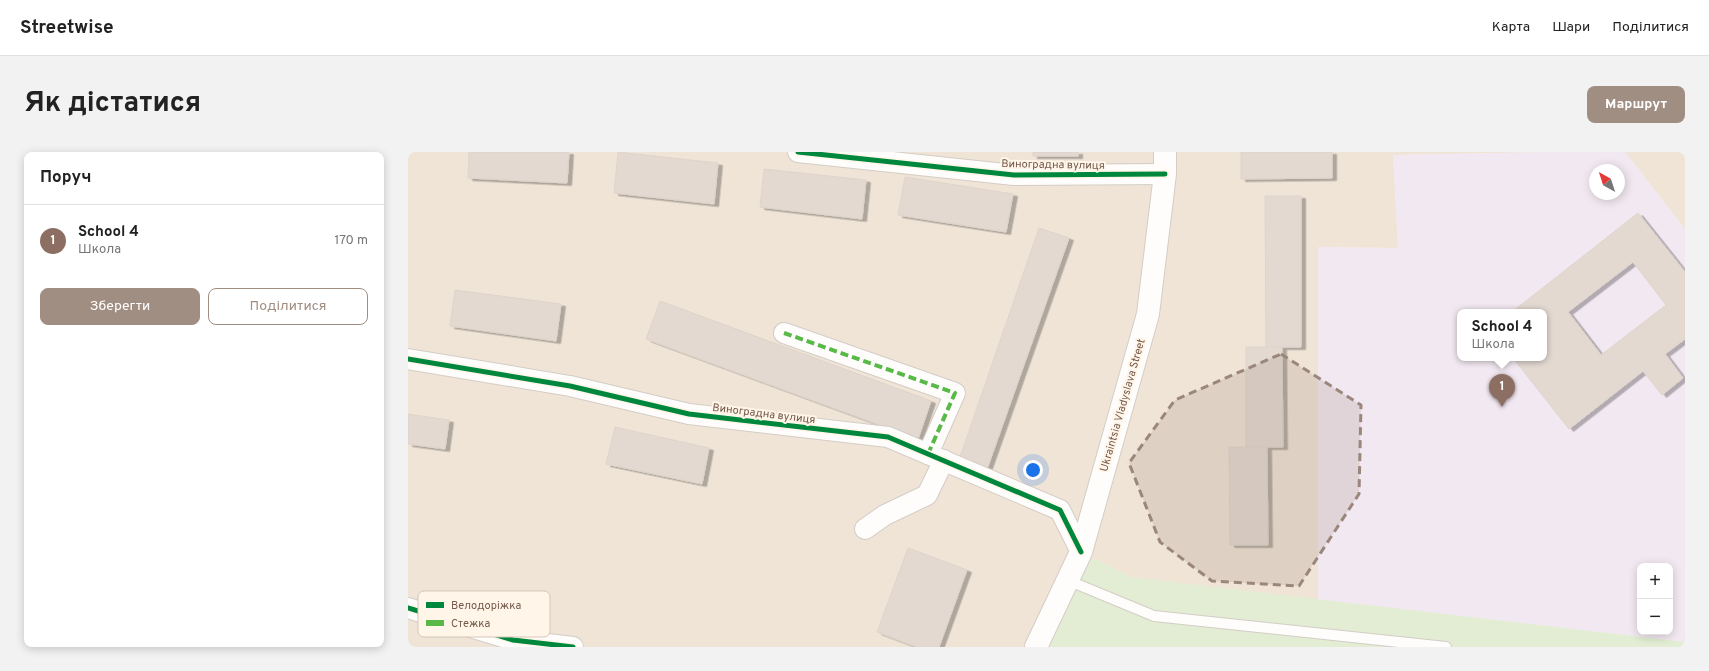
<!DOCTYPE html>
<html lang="uk">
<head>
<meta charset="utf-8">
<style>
	:root { --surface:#fff; --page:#f2f2f2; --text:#222; --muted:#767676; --line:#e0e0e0; --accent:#a18e82 }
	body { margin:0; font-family:Overpass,sans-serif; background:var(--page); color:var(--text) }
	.controls { position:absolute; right:12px; bottom:12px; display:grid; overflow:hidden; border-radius:8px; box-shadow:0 2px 10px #0003 }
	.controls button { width:36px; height:36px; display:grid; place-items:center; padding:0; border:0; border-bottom:1px solid var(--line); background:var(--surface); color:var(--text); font:20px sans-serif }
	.compass { position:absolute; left:1181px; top:12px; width:36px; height:36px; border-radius:50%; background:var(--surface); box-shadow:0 2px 10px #0003; rotate:321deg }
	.you { position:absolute; left:625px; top:318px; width:14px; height:14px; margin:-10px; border:3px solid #fff; border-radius:50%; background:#1a73e8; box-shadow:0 0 0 6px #1a73e833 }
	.badge { display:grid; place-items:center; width:26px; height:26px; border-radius:50%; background:var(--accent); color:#fff; font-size:13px; font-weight:700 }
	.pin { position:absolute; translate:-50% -33px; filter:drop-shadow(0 1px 2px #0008) }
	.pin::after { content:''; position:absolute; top:21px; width:14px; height:12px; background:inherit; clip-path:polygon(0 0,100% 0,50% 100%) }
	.popup { position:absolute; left:1049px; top:157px; width:90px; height:52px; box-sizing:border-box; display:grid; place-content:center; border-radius:8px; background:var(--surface); filter:drop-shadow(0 1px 3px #0005); font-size:13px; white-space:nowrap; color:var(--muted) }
	.popup b { font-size:15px; color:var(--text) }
	.popup::after { content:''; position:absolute; left:50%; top:100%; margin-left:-8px; border:8px solid transparent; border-top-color:var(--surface) }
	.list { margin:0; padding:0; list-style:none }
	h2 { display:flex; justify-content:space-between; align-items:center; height:52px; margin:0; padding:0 16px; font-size:17px }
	h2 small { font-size:13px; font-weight:400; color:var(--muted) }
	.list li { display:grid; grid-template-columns:26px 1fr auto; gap:12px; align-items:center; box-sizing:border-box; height:72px; padding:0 16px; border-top:1px solid var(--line) }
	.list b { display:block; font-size:15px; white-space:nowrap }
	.list p { margin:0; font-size:13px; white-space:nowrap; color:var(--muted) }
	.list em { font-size:13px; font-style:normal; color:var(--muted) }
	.actions { display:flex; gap:8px; padding:12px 16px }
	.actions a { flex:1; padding:9px 0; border:1px solid var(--accent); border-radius:8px; text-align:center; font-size:14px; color:var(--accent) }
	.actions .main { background:var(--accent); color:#fff }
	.map { position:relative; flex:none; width:1277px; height:495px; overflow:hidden; border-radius:8px }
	header { display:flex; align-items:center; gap:24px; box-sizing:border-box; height:56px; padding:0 20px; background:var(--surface); border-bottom:1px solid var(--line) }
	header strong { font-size:19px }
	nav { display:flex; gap:22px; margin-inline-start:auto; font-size:14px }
	.intro { display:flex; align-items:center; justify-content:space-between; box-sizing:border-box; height:96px; padding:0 24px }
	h1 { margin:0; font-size:28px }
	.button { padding:10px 18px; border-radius:8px; background:var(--accent); color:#fff; font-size:14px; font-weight:700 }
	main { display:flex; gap:24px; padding:0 24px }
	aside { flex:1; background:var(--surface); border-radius:8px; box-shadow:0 2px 10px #0003 }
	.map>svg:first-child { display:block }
	.residential { fill:#efe4d6 }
	.education { fill:#f2e8f1; fill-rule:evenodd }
	.green { fill:#e2edd4 }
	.building { fill:#e3d9d1; stroke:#dfd4cb; fill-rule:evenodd; filter:url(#shadow) }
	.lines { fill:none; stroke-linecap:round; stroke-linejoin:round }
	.service-casing { stroke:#d4cdc6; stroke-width:12 }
	.minor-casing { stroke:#d4cdc6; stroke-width:22 }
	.secondary-casing { stroke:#d5cdc6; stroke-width:24 }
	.service { stroke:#fefdfc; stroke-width:10 }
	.minor { stroke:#fefdfc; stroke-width:20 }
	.secondary { stroke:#fefdfc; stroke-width:22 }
	.quiet { stroke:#58b947; stroke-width:4; stroke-dasharray:8 4; stroke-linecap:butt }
	.cycleway-casing { stroke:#fff6e9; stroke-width:8 }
	.cycleway { stroke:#00873e; stroke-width:5 }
	.marked { fill:#9a867a; fill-opacity:0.2; stroke:#9a867a; stroke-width:3; stroke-dasharray:8 5; stroke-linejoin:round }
	.labels { text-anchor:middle; stroke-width:4; stroke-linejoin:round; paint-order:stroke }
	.street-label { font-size:11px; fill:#73584a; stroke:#fff6e9 }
	.key { fill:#fff6e9; stroke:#d5c7b9; stroke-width:1 }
	.key-label { font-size:11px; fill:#73584a }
</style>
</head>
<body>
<header>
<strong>Streetwise</strong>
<nav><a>Карта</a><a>Шари</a><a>Поділитися</a></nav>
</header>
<div class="intro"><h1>Як дістатися</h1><a class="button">Маршрут</a></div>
<main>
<aside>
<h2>Поруч<small></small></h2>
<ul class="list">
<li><span class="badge" style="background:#8d6e63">1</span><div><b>School 4</b><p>Школа</p></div><em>170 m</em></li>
</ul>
<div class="actions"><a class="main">Зберегти</a><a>Поділитися</a></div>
</aside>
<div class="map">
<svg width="1277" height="495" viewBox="0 0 1277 495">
	<defs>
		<filter id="shadow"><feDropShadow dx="4.5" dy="2.5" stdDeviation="0" flood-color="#0004"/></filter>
	</defs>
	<rect width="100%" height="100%" fill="#f6f1e9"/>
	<g class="residential">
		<path d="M0,0h1140l-155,3 5,93 -80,-1v353l-188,-23 -49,-25 -45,95h-628z"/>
		<path d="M1217,0h60v77z"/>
	</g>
	<path class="education" d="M1140,0h77l60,77v413l-367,-42v-353l80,1 -5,-93zM1187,18h24v24h-24zM1052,160h84v46h-84zM1232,414h30v66h-30z"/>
	<path class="green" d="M673,400l49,25 555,65v5h-649z"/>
	<g class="building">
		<path d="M61,0h100l-2,31 -99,-5z"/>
		<path d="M210,0l100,11 -4,41 -100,-11z"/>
		<rect x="625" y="0" width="45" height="4"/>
		<path d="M833,0h91v26l-91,1z"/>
		<path d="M356,17l102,11 -4,39 -102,-12z"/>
		<path d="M497,25l108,17 -7,38 -108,-17z"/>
		<path d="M857,44h36v151h-35z"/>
		<path d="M1230,61l47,59v67l-20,15 18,24 -21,17 -19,-24 -74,58 -56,-71h31v-46h-32zM1225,110l33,43 -65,50 -33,-43z"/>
		<path d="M631,76l30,10 -82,231 -28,-9z"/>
		<path d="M47,138l106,14 -5,37 -106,-15z"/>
		<path d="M252,149l271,100 -13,38 -272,-100z"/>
		<path d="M838,195h36l1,100h-37z"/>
		<path d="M0,262l41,6 -4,29 -37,-5z"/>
		<path d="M207,275l94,21 -7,36 -96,-20z"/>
		<path d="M821,295h38l1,98h-38z"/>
		<path d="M500,396l59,22 -28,77h-22l-40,-15z"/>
	</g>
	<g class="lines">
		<defs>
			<path id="service" d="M659,428l87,36 292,31"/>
			<g id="minor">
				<path d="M390,0l216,23 151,-1"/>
				<path d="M376,181l171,60 -27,61"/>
				<path d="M0,207l162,27 119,28 199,23 172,73 21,42"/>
				<path d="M457,377l20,-14 42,-20 17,-35"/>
				<path d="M0,456l105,32 60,7"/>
			</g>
			<path id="secondary" d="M628,495l45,-95 67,-238 17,-140v-22"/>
		</defs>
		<use href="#service" class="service-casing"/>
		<use href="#minor" class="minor-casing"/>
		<use href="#secondary" class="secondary-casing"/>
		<use href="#service" class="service"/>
		<use href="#minor" class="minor"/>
		<use href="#secondary" class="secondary"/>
		<path class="quiet" d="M376,181l171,60 -27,61"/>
		<defs>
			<g id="cycleway">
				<path d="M390,0l216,23 151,-1"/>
				<path d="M0,207l162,27 119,28 199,23 172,73 21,42"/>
				<path d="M0,456l105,32 60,7"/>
			</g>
		</defs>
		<use href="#cycleway" class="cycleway-casing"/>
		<use href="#cycleway" class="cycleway"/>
	</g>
	<path class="marked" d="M873,202l80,51 -2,89 -60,92 -87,-5 -52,-39 -31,-79 46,-63z"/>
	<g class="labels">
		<g class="street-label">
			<text transform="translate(645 12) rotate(1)" y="4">Виноградна вулиця</text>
			<text transform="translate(714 253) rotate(-74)" y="4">Ukraintsia Vladyslava Street</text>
			<text transform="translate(356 261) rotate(7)" y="4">Виноградна вулиця</text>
		</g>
	</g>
	<rect x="10" y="439" width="132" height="46" rx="6" class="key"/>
	<rect x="18" y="450" width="18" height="6" fill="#00873e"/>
	<rect x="18" y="468" width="18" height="6" fill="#58b947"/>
	<g class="key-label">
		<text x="43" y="457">Велодоріжка</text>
		<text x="43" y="475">Стежка</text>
	</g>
</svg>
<div class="controls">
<button>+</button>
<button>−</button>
</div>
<svg class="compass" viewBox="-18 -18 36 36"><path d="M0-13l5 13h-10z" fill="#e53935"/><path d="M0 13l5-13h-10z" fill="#767676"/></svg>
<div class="you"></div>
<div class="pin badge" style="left:1094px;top:255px;background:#8d6e63">1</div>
<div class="popup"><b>School 4</b>Школа</div>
</div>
</main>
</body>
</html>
